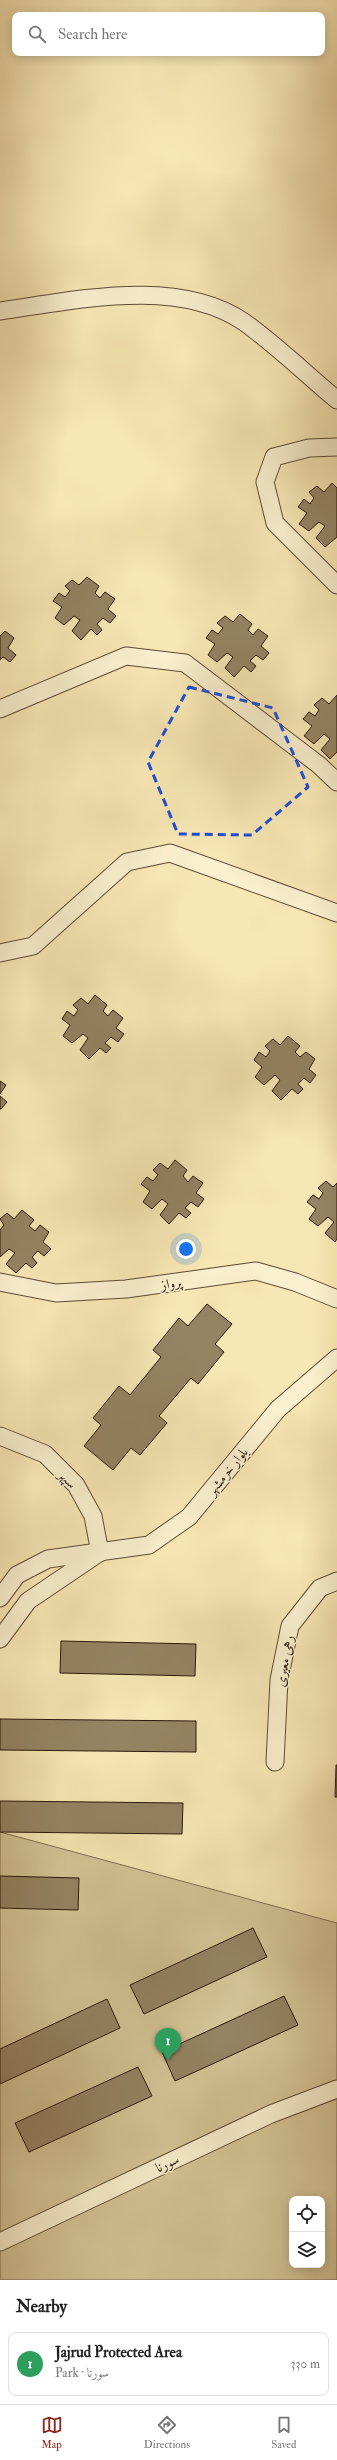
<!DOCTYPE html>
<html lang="en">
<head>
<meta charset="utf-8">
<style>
	:root { --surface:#fff; --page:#f6f6f6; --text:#222; --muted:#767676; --line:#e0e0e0; --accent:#8f2418 }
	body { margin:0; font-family:"IM FELL Double Pica",Amiri,serif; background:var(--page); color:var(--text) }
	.controls { position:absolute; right:12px; bottom:12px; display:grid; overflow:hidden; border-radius:8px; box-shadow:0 2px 10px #0003 }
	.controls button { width:36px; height:36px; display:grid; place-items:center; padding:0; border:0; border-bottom:1px solid var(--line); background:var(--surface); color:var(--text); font:20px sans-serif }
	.you { position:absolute; left:186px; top:1249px; width:14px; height:14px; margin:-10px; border:3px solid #fff; border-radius:50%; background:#1a73e8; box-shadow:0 0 0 6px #1a73e833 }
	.badge { display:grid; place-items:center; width:26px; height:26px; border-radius:50%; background:var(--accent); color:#fff; font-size:13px; font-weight:700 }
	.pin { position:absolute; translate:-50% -33px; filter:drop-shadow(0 1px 2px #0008) }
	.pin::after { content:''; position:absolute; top:21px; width:14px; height:12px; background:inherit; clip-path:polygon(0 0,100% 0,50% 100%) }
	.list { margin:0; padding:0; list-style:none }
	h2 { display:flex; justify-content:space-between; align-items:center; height:52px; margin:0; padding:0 16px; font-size:17px }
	h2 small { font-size:13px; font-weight:400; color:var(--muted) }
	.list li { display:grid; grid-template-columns:26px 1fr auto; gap:12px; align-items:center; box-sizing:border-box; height:64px; margin:0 8px 8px; padding:0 8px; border:1px solid var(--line); border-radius:8px }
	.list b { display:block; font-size:15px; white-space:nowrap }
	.list p { margin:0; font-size:13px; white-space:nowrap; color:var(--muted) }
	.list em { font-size:13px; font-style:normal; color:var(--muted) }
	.icon { flex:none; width:22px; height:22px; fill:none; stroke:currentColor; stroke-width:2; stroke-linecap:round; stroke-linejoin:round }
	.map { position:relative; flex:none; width:337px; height:2280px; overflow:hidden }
	.search { position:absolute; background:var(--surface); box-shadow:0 2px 10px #0003; left:12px; right:12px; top:12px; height:44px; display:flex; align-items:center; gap:10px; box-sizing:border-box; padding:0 14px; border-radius:8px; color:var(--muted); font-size:15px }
	.sheet { height:124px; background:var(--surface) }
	nav { display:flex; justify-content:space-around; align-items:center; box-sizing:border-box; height:56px; border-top:1px solid var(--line); background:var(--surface); font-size:11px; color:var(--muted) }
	nav a { display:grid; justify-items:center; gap:2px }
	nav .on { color:var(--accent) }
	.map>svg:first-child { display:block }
	.green { fill:#d4c497; stroke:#806e51; fill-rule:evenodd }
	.building { fill:#958363; stroke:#2b170b }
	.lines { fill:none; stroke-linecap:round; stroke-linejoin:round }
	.minor-casing { stroke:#5e4b35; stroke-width:19 }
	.minor { stroke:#faefce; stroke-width:17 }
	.marked { fill:none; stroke:#1d4ed8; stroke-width:3; stroke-dasharray:8 5; stroke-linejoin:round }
	.labels { text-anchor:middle; stroke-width:3; stroke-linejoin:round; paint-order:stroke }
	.street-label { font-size:14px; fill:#2b170b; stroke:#faefce }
</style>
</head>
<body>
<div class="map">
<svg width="337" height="2280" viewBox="0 0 337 2280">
	<rect width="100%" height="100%" fill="#f7e7b4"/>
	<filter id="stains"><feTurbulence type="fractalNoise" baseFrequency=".005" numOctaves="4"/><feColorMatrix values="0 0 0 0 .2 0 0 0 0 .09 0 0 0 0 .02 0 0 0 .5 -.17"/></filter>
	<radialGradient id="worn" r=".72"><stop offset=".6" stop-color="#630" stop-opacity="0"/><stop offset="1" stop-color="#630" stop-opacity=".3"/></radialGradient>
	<path class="green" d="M0,1832l337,91v357h-337zM292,2199h30v66h-30z"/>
	<g class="building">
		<path d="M332,483l5,5v49l-12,10 -9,-9 9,-12 -6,-4 -10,9 -10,-7 8,-11 -9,-6 6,-8 6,5 4,-6 -5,-6 8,-6 7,6z"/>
		<path d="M87,577l12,9 -4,7 5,5 5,-6 10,7 -7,10 8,7 -6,7 -7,-5 -6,6 5,6 -5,5 -6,-6 -10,11 -9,-9 8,-11 -6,-4 -10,9 -9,-7 7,-11 -9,-6 6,-8 6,4 5,-6 -5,-5 7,-6 7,5z"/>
		<path d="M240,614l12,10 -4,6 5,5 5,-6 10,7 -7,10 8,7 -6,7 -7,-5 -6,6 6,5 -5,6 -7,-6 -10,11 -9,-9 8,-11 -6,-4 -10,9 -9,-7 7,-11 -9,-6 6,-8 6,4 5,-6 -6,-5 8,-7 8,6z"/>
		<path d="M5,631l9,7 -6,10 8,7 -6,7 -7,-5 -3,3v-24z"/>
		<path d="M337,695v57l-7,7 -9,-9 9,-11 -6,-5 -10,10 -10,-8 8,-10 -9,-7 6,-7 6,4 4,-6 -5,-5 8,-7 7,6z"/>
		<path d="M95,995l12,10 -4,6 5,5 5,-6 10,8 -7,10 8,6 -6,8 -7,-5 -6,6 6,5 -5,5 -6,-5 -11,11 -9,-9 8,-12 -5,-4 -11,9 -9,-7 7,-11 -8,-6 5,-8 7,5 4,-6 -5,-5 8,-7 7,6z"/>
		<path d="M288,1036l12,10 -5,6 5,5 6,-5 9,7 -6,10 7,6 -6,8 -6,-5 -6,6 5,5 -5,5 -6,-5 -11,11 -9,-9 8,-11 -5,-5 -11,10 -9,-8 7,-10 -8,-7 5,-8 7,5 4,-6 -5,-5 8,-7 7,6z"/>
		<path d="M0,1081l6,4 -6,9z"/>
		<path d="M0,1096l7,6 -6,7h-1z"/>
		<path d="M175,1160l12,10 -4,6 5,6 5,-6 10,7 -7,10 8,6 -6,8 -7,-5 -6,6 6,5 -5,5 -7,-5 -10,11 -9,-9 8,-11 -6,-5 -10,10 -9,-7 7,-11 -9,-7 6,-7 6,4 5,-6 -5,-5 7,-7 8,6z"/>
		<path d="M326,1181l7,6 4,-4v56l-2,3 -10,-9 9,-11 -6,-5 -10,9 -9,-7 7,-10 -9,-7 6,-7 6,4 4,-6 -5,-5z"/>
		<path d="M22,1210l12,10 -5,6 6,5 5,-6 9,7 -6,10 8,7 -7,7 -6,-5 -6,6 5,6 -5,5 -6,-5 -10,10 -10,-9 9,-11 -6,-4 -9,8v-27l4,-5 -4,-6 7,-6 7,6z"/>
		<path d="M207,1304l25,20 -17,20 9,8 -26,32 -7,-6 -32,38 8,7 -27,32 -9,-7 -18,22 -29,-24 17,-21 -8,-7 26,-32 11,9 31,-38 -8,-7 26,-32 9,8z"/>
		<path d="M61,1641l135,3 -1,32 -135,-3z"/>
		<path d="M0,1719l196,2v31l-196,-2z"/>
		<path d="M336,1765h1v32h-2z"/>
		<path d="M0,1801l183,2 -1,31 -182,-2z"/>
		<path d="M0,1876l79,2 -1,32 -78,-2z"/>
		<path d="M253,1928l14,29 -123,57 -14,-29z"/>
		<path d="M284,1996l14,29 -123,56 -13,-29z"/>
		<path d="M107,1999l13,29 -120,56v-35z"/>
		<path d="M138,2067l14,29 -123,56 -14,-29z"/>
	</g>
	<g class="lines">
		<defs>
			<g id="minor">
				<path d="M0,311c74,-10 177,-35 244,11 32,23 62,52 93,78"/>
				<path d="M337,447l-28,1 -35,9 -9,25 10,41 62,62"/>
				<path d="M0,709l126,-53 59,7 134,102 18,17"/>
				<path d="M0,953l33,-7 94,-84 43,-9 167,60"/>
				<path d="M0,1282l56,11 70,-4 130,-18 39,11 42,17"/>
				<path d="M0,1436l45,18 31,31 17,31 7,37"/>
				<path d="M0,1598l17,-23 31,-16 101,-14 40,-28 89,-108 59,-51"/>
				<path d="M0,1639l28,-38 68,-46"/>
				<path d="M275,1762l4,-82 11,-54 30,-38 17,-7"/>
				<path d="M0,2242l271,-128 66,-25"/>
			</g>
		</defs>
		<use href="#minor" class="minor-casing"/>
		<use href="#minor" class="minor"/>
	</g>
	<path class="marked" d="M189,687l84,21 35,79 -56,48 -74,-1 -30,-72z"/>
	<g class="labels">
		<g class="street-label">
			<text transform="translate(171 1283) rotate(-9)" y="5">پرواز</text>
			<text transform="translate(227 1471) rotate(-51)" y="5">بلوار خرمشهر</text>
			<text transform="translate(68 1479) rotate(48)" y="5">سپهر</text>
			<text transform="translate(284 1661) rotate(-80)" y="5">رهی معیری</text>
			<text transform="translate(167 2163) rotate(-25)" y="5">سورنا</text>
		</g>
	</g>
	<rect width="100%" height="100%" filter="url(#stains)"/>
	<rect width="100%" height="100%" fill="url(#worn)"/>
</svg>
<div class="controls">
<button><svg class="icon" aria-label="locate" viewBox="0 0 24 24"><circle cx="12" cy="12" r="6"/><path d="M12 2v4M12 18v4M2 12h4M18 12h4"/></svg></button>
<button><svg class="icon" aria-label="layers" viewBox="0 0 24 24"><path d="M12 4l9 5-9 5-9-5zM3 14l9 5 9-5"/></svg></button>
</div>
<div class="you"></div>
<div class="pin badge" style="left:168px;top:2061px;background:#2e9e5b">1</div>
<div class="search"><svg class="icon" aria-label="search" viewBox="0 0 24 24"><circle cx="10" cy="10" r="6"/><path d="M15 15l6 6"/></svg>Search here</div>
</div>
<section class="sheet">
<h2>Nearby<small></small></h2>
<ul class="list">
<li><span class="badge" style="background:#2e9e5b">1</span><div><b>Jajrud Protected Area</b><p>Park · سورنا</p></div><em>330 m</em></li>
</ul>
</section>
<nav>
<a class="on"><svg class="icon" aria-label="map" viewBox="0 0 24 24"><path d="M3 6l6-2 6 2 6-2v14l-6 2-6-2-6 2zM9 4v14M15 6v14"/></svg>Map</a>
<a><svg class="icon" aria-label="directions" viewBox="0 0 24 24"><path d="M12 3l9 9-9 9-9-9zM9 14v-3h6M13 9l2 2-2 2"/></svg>Directions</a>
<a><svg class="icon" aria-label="saved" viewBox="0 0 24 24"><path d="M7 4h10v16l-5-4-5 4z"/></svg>Saved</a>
</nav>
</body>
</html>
